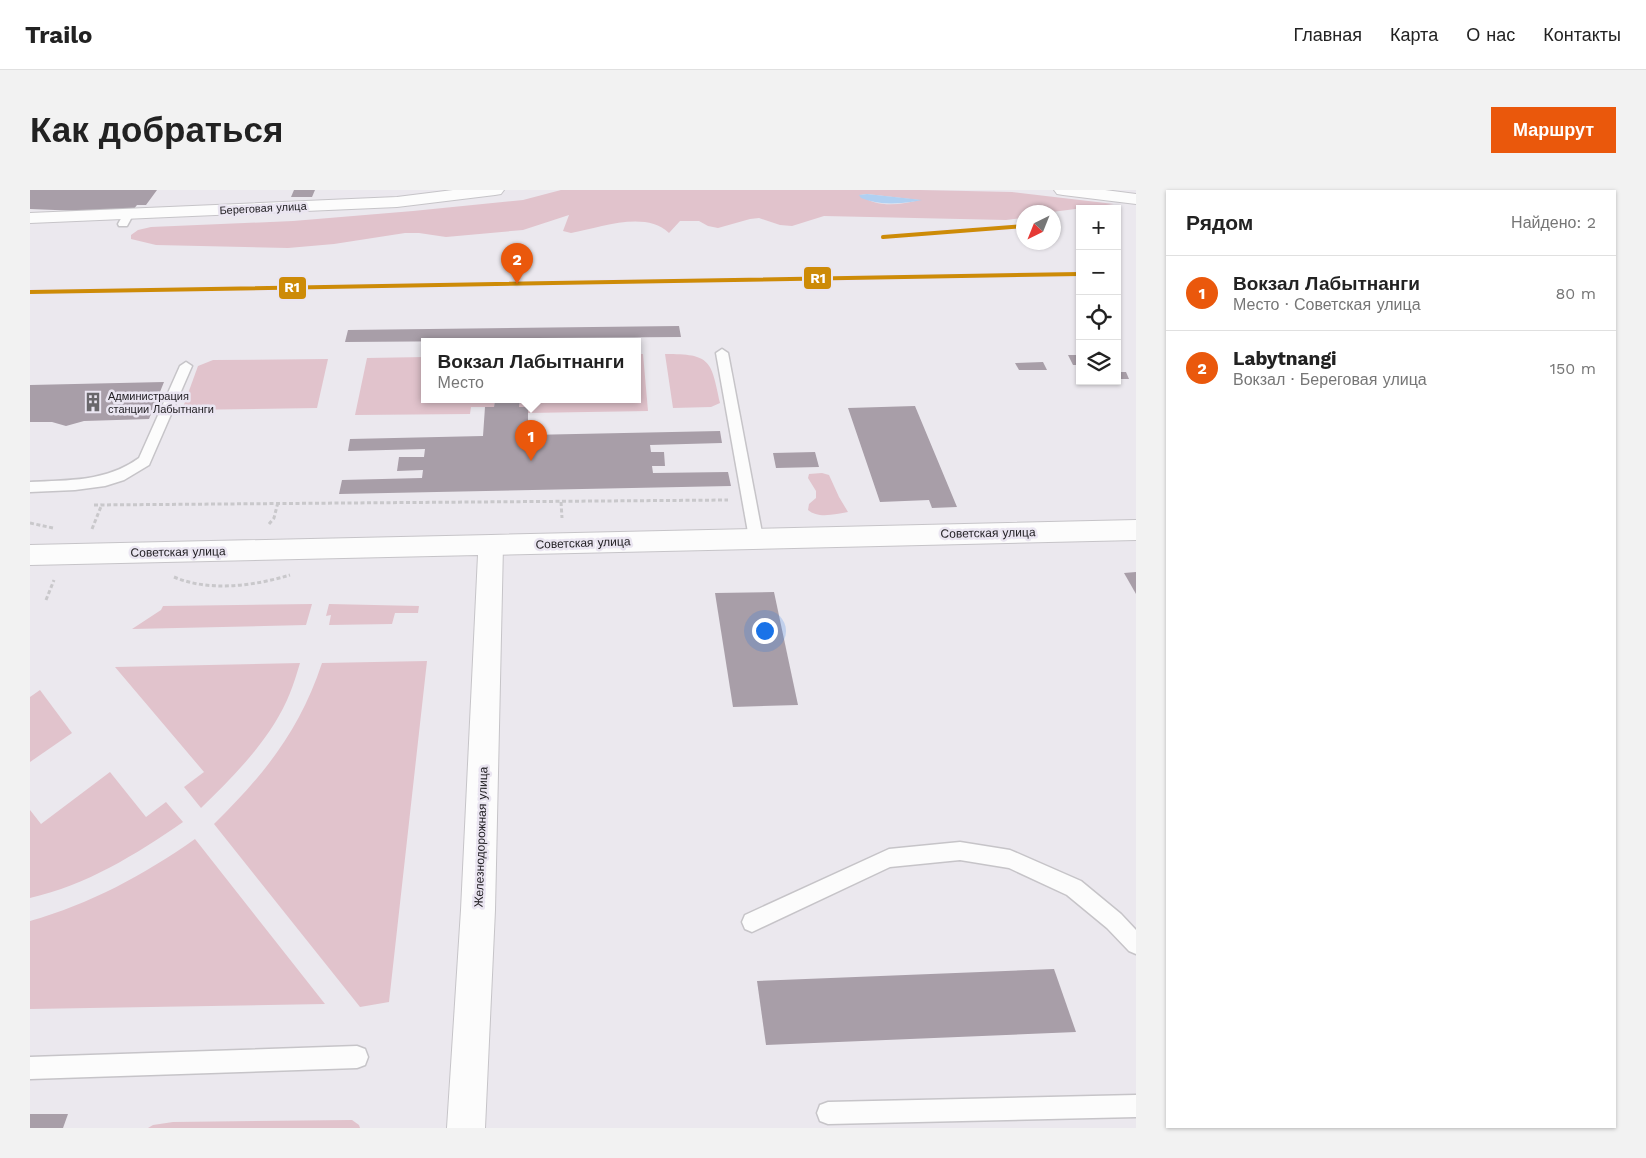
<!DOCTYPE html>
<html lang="ru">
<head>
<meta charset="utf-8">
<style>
	:root { --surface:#fff; --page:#f2f2f2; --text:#222; --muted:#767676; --line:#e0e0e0; --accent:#ea580c }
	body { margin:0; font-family:"Work Sans",sans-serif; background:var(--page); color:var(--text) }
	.controls { position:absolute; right:15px; top:15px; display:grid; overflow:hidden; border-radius:0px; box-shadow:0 1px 4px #0004 }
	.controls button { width:45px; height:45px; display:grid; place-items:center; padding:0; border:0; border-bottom:1px solid var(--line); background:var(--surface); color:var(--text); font:25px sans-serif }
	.compass { position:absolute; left:986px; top:15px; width:45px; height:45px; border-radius:50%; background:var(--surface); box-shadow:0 1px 4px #0004; rotate:223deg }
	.you { position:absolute; left:734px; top:440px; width:18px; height:18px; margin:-12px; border:4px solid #fff; border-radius:50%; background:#1a73e8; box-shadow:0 0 0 8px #1a73e833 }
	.badge { display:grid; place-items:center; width:32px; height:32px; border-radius:50%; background:var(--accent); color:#fff; font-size:16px; font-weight:700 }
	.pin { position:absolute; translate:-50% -41px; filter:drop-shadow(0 1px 2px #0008) }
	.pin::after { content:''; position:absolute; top:26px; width:18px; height:15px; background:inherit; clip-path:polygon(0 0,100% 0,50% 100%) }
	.popup { position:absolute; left:391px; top:148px; width:220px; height:65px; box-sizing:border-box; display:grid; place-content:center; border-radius:0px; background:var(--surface); filter:drop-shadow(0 1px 4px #0005); font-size:16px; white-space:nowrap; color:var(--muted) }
	.popup b { font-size:19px; color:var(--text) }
	.popup::after { content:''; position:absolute; left:50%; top:100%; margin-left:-10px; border:10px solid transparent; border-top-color:var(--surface) }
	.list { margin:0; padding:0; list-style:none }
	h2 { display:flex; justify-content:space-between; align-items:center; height:65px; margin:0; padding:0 20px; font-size:21px }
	h2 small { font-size:16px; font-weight:400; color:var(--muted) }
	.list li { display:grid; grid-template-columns:32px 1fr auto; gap:15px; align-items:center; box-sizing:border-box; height:75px; padding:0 20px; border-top:1px solid var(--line) }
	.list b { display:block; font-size:19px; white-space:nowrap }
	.list p { margin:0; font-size:16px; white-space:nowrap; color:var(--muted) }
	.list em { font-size:16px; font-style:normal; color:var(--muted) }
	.icon { flex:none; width:28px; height:28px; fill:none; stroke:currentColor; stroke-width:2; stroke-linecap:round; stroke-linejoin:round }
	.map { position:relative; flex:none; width:1106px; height:938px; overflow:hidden; border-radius:0px }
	header { display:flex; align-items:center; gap:30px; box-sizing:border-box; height:70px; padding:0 25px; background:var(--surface); border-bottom:1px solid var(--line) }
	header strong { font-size:24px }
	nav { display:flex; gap:28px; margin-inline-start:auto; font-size:18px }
	.intro { display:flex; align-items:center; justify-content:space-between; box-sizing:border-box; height:120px; padding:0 30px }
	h1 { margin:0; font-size:35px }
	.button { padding:12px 22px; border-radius:0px; background:var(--accent); color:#fff; font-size:18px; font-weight:700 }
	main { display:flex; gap:30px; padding:0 30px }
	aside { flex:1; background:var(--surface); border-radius:0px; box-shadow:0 1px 4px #0004 }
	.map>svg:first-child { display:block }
	.green { fill:#e1c3cc; fill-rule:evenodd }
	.water { fill:#b0d0f2 }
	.building { fill:#a89ea8 }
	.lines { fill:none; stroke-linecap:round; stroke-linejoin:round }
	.service-casing { stroke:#c6c4c8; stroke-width:3 }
	.minor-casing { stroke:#c6c4c8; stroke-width:2 }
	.secondary-casing { stroke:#c6c4c8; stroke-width:2 }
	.path { stroke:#c9c8cb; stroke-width:3; stroke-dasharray:4 2.5; stroke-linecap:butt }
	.service { fill:#fcfcfc; fill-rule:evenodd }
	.minor { fill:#fcfcfc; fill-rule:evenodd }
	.secondary { fill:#fcfcfc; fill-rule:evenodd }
	.rail-1-casing { stroke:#eae5f1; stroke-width:6 }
	.rail-1 { stroke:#cd8b07; stroke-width:4 }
	.labels { text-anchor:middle; stroke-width:5; stroke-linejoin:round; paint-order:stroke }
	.far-street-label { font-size:11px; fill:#232125; stroke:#eae5f1 }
	.far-poi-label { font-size:11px; fill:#232125; stroke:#eae5f1; text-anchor:start }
	.street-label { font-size:12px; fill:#232125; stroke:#eae5f1 }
	.line-badge { stroke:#eae5f1; stroke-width:2 }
	.badge-label { font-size:14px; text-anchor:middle; font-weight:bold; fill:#fff }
</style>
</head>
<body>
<header>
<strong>Trailo</strong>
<nav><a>Главная</a><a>Карта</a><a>О нас</a><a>Контакты</a></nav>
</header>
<div class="intro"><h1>Как добраться</h1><a class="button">Маршрут</a></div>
<main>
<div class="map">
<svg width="1106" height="938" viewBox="0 0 1106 938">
	<rect width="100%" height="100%" fill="#ebe8ee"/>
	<g class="green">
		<path d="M531,0h359l92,2 102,12 -62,8h-28l-1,6 -17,2 -182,-4 -32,10 -12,-1 -21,-7 -9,1 -32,9 -10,-2 -9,-5h-19l-11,12c-24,-23 -69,-5 -98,0l-8,-2 6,-16 -46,15 -77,7 -27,-4h-14l-71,11 -46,4 -132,-3 -25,-6v-4l7,-5 13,-3 142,-6 120,-10 110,-11zM837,4l52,6c-19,5 -42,8 -59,-5z"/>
		<path d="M607,164h6l5,57 -120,2v-6h-9l1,-7h117z"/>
		<path d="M635,164c46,0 46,6 55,49l-9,4 -38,1z"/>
		<path d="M395,167v43h70l-1,7h-23l-1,7 -115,1 12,-57z"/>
		<path d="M298,169l-11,49 -135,2 16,-44 15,-6z"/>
		<path d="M792,283l7,2 10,22 9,15c-12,2 -30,7 -40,-2l1,-6 7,-6v-7l-8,-13 1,-4z"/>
		<path d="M282,414l-6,21 -174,4 29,-19 2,-4z"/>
		<path d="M299,414l90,2 -1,7h-23l-3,11 -63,1 2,-10 -5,1z"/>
		<path d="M397,471l-38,341 -29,5 -146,-183c50,-49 86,-94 108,-161z"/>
		<path d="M270,473c-3,10 -6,20 -10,30 -18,45 -55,82 -89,115l-17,-21 20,-15 -89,-105z"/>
		<path d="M10,500l32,43 -42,29v-65z"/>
		<path d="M80,582l36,45 20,-15 17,20c-48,33 -96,63 -153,76v-88l11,14z"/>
		<path d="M165,649l130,165 -295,5v-88c60,-17 114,-46 165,-82z"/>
		<path d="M322,930l7,5 1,3h-212l5,-3 20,-3z"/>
	</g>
	<path class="water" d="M837,4l55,6c-21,4 -41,6 -61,-2l-2,-3z"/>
	<g class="building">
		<path d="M0,0h127l-11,15h-9l-4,5 -26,-1 -2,3 -75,-3z"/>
		<path d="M264,0h21l-3,7h-21z"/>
		<path d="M649,136l2,11 -142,1 -1,4h-58v-1l-135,1 3,-12z"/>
		<path d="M1038,165h12v10h-7z"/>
		<path d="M1013,172l4,8h-28l-4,-7z"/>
		<path d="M1087,182h9l3,7h-12z"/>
		<path d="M134,192l-15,37 -65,2 -18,5 -14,-4h-22v-37z"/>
		<path d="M465,210h25l-1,7h9v28l192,-4 2,12 -72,2 1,7h13l1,14h-13l1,7 75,-1 3,14 -392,8 3,-14 80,-2 1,-8 -26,1 2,-14h25l1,-8 -77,2 2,-12 133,-3 2,-29h9z"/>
		<path d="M885,216l42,101 -25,1 -3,-8 -49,2 -32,-94z"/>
		<path d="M785,262l4,15 -43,1 -3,-15z"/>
		<path d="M1106,382v22l-12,-21z"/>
		<path d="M744,402l24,113 -65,2 -18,-114z"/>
		<path d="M1024,779l22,63 -310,13 -9,-64z"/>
		<path d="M0,924h38l-5,14h-33z"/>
	</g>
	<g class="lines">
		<defs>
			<g id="service">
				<path d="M98,22l5,3 -6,11h-8l-1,-2 6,-11z"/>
				<path d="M692,159l6,4 35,185 -2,4 -5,2 -5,-2 -2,-4 -33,-185z"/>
				<path d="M156,172l6,4 -43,99 -25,15 -19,6 -30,4 -45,2v-10c39,-2 76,0 109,-24l41,-92z"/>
				<path d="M930,652l50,8 71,31 40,33 15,16v24l-7,-3 -22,-23 -40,-33 -58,-27 -49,-8 -70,7 -138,65 -7,-3 -3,-7 3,-7 144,-66z"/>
				<path d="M327,856l8,3 3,8 -3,8 -8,3 -327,11v-22z"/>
				<path d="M1106,905v22l-308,7 -8,-3 -3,-8 3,-8 8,-3z"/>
			</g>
			<g id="minor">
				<path d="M423,0h51l-3,4 -6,1 -98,12 -367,16v-10l367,-16z"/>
				<path d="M1024,0h51l31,4v10l-73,-9 -6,-1z"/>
				<path d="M1106,330v20l-645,15 -9,-3 -3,-7 3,-7 9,-3z"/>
			</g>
			<path id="secondary" d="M461,345l9,3 3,7 -8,365 -10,218h-38l14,-218 17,-355 -448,10v-20z"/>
		</defs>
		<use href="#service" class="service-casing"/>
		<use href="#minor" class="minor-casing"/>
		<use href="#secondary" class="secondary-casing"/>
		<g class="path">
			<path d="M531,312l1,16"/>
			<path d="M64,315l634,-5"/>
			<path d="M0,333l23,5"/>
			<path d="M239,334l5,-6 4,-16"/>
			<path d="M62,339l10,-25"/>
			<path d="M144,387c35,15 80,9 116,-2"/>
			<path d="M16,410l8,-20"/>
		</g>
		<use href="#service" class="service"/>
		<use href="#minor" class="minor"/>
		<use href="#secondary" class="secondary"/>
		<defs>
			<g id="rail-1">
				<path d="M853,47l141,-11"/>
				<path d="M0,102l1050,-18"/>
			</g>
		</defs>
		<use href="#rail-1" class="rail-1-casing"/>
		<use href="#rail-1" class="rail-1"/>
	</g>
	<defs>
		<symbol id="building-bare" viewBox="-9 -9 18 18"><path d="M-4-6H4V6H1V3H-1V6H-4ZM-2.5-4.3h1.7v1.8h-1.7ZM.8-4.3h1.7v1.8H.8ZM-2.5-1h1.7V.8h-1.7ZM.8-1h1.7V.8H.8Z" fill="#69676b" stroke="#eae5f1" stroke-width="2.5" paint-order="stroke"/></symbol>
	</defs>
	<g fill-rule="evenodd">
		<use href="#building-bare" x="49" y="198" width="28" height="28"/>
	</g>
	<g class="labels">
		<g class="far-street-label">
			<text transform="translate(233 18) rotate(-3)" y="4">Береговая улица</text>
		</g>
		<g class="far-poi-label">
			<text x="78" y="210">Администрация<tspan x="78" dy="13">станции Лабытнанги</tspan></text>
		</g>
		<g class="street-label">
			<text transform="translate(958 343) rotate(-1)" y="4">Советская улица</text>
			<text transform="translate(553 353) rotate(-2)" y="4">Советская улица</text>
			<text transform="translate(148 362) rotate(-1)" y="4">Советская улица</text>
			<text transform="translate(451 647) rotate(-88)" y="4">Железнодорожная улица</text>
		</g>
	</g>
	<g class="line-badge">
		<rect x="773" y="76" width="29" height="24" rx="5" fill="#cd8b07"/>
		<rect x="248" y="86" width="29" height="24" rx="5" fill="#cd8b07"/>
	</g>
	<g class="badge-label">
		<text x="788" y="93">R1</text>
		<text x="262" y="102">R1</text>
	</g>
</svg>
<div class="controls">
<button>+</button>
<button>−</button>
<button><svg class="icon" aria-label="locate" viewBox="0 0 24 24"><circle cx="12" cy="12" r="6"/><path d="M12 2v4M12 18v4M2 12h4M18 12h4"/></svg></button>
<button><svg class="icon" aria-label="layers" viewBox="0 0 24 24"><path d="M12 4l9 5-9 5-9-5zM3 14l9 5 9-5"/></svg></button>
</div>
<svg class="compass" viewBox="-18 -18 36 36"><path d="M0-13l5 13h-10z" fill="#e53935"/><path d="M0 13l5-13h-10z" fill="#767676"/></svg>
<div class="you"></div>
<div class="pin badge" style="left:501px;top:271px">1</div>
<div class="popup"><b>Вокзал Лабытнанги</b>Место</div>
<div class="pin badge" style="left:487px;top:94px">2</div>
</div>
<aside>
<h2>Рядом<small>Найдено: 2</small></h2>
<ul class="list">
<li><span class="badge">1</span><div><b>Вокзал Лабытнанги</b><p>Место · Советская улица</p></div><em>80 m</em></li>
<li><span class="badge">2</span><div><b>Labytnangi</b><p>Вокзал · Береговая улица</p></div><em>150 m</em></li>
</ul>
</aside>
</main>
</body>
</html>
